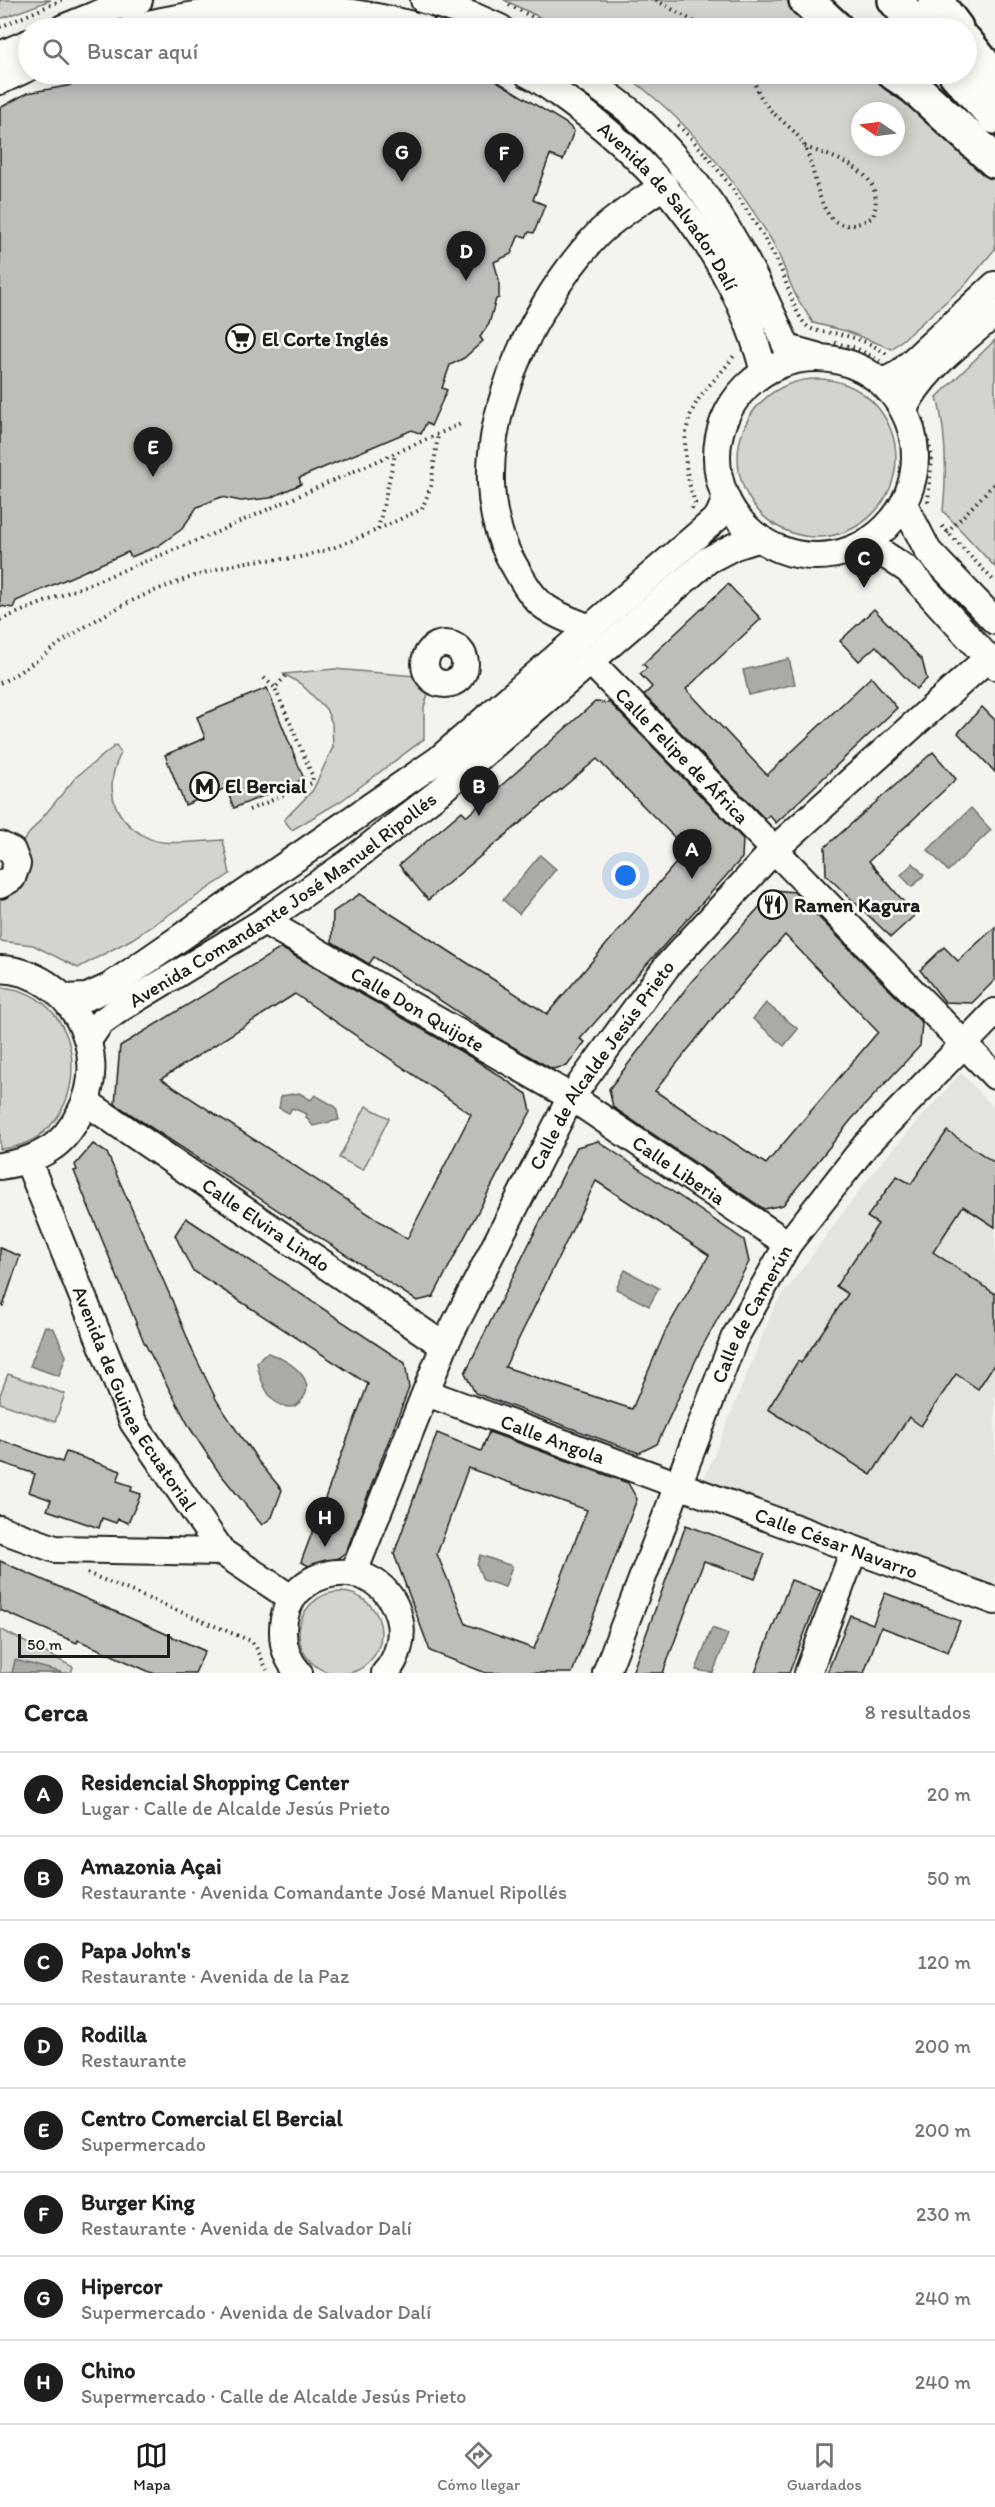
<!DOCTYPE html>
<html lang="es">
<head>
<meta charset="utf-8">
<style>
	:root { --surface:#fff; --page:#f2f2f2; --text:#202124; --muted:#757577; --line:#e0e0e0; --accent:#1c1c1c }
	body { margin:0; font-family:Itim,sans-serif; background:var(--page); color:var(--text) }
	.compass { position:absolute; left:851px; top:102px; width:54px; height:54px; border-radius:50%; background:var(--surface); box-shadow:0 3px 15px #0003; rotate:283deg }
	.scale { position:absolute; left:18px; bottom:15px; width:152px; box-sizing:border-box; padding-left:6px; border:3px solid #1c1c1c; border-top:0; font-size:16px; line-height:21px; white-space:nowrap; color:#1c1c1c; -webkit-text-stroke:4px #fdfcf7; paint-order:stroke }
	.you { position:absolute; left:626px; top:876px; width:21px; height:21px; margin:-15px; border:4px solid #fff; border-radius:50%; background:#1a73e8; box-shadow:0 0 0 9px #1a73e833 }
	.badge { display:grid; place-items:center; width:39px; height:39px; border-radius:50%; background:var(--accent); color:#fff; font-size:20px; font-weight:700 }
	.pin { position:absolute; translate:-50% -50px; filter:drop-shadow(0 2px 3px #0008) }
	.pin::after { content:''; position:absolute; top:32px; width:21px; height:18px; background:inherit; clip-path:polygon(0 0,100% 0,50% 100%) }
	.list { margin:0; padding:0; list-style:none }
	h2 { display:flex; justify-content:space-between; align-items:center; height:78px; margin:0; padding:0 24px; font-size:26px }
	h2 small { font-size:20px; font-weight:400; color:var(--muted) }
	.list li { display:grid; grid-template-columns:39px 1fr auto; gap:18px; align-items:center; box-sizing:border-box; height:84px; padding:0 24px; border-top:2px solid var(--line) }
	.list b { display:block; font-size:22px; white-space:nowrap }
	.list p { margin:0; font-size:20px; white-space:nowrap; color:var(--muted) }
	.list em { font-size:20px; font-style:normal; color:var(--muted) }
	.icon { flex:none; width:33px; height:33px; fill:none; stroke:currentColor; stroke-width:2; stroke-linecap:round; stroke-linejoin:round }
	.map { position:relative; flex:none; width:995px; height:1673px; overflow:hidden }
	.search { position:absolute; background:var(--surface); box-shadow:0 3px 15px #0003; left:18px; right:18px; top:18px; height:66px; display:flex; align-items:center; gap:15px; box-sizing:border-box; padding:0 21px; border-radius:33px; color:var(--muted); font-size:22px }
	.sheet { height:750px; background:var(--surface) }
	nav { display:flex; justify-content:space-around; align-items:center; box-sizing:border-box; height:84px; border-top:2px solid var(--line); background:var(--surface); font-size:16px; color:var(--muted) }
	nav a { display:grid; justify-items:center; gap:3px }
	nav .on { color:var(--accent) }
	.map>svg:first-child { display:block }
	.built { fill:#e4e3de }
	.green { fill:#d4d3cf; stroke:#787876; stroke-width:1.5; fill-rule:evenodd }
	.water { fill:#abaaa6; stroke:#72716f; stroke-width:1.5 }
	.building { fill:#bebdba; stroke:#1c1c1c; stroke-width:1.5; fill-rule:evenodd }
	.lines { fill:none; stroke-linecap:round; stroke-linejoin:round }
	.minor-casing { stroke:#1c1c1c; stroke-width:30 }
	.highway-casing { stroke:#1c1c1c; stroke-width:38 }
	.path { stroke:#1c1c1c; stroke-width:4; stroke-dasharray:1.5 4.5; stroke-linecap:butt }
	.minor { stroke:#fdfcf7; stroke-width:26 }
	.highway { stroke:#fdfcf7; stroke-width:33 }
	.labels { text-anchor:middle; stroke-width:5; stroke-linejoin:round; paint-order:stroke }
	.street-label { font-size:20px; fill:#1c1c1c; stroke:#fdfcf7 }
	.poi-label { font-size:20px; font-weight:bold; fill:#1c1c1c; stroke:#fdfcf7; text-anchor:start }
</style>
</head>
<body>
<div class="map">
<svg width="995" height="1673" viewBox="0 0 995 1673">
	<rect width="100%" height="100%" fill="#f4f3ee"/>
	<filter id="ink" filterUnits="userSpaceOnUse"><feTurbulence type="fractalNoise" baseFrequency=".0167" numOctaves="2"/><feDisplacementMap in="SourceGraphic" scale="12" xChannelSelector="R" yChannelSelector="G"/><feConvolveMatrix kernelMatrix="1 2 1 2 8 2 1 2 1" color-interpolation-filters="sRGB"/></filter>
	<g filter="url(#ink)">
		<path class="built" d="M961,1073l34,36v475l-291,-104 70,-173 99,-135z"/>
		<g class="green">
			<path d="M0,0h51l-51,19z"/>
			<path d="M504,0h284l29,28h-255z"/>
			<path d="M624,74h247l57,42 41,35 26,27v71l-30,36 -73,64 -46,-18 -33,-8c-5,-9 -12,-18 -17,-27 -9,-18 -14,-38 -24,-55 -39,-65 -86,-123 -148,-167zM860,111h36v36h-36z"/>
			<path d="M995,340v227l-52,-56c4,-39 4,-76 -6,-114z"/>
			<circle cx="817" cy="458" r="79"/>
			<path d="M334,669l81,7 15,12 -6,19v32l-83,62 -49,29 -8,-10 29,-30 20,-43 -1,-24 -6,-14 -25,-25 -17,-10z"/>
			<path d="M116,745l5,8c-16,31 -11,62 20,81 6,4 13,7 21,8 20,2 41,-1 61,-2l7,34 -98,65 -54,29 -45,-23 -33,-4v-51l22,-34 1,-15 53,-64z"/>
			<path d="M0,987c97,7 95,155 0,162z"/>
			<path d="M366,1106l23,12 -26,52 -24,-12z"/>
			<path d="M8,1374l57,20 -10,28 -55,-19v-8z"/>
			<circle cx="340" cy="1633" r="41"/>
			<path d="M0,1629l73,38 -2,6h-71z"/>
		</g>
		<g class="water">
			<path d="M789,659l6,25 -46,11 -6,-25z"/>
			<path d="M971,808l20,22 -43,41 -20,-21z"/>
			<path d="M540,855l16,14 -37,45 -16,-14z"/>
			<path d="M913,863l11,12 -12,12 -11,-12z"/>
			<path d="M766,1003l32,26 -14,17 -31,-27z"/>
			<path d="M299,1093l12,7 4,-5 21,12 3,13 -26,6 -7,-9 1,-3 -15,-6 -3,5 -10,-5 2,-12z"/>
			<path d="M625,1270l34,18 -10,18 -33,-17z"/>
			<path d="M45,1326l9,3 12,27 -7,20 -29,-10z"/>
			<path d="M268,1353c23,7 57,32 27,53 -23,7 -35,-25 -38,-43l6,-8z"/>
			<path d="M480,1555l32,11 -7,21 -22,-7 -6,-15z"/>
			<path d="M712,1628l16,6 -15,39 -17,-3z"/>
			<path d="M15,1660l46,12v1h-49z"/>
		</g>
		<g class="building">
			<path d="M98,74h258l17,8 4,-8h103l15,6 72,44 7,7 -11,29 -13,-5 -17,45 12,5 -11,28 -5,-1 -3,5 -7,-2 -8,19 -17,8 5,18v18l-3,1 -7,25 -9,13 3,4 -19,17 -14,7 -8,23 5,2 -16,36 -5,-3 -5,11 -9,-4 -113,48 2,6 -31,14 -29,3 -20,-4 -24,10 -15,22 -24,17 -27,11 -3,-5 -112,49 -3,7 -13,-2v-498l27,-15 40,-7z"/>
			<path d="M728,584l33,35 -75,70 81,86 104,-98 26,31 -121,115 -7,-8 -4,4 -121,-124 8,-8 -12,-13 7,-6 -4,-4z"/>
			<path d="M874,609l48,51 5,19 -11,10 -40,-43 -17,15 -19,-20z"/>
			<path d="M267,688l37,91 -70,29 -8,-20 -41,17 -20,-50 40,-17 -8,-21z"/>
			<path d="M595,702l15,1 133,136 -1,19 -162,181 5,3 -18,24 -15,3 -53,-30 -125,-82 -5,7 -37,-22 1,-30 27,-18 187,120 140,-164 -90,-91 -169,141 -29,-35 63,-54 5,5z"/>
			<path d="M982,707l13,13v52l-37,-39z"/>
			<path d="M933,752l23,27 -87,82 46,54 -24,22 -65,-62 -1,-28z"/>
			<path d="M775,890l19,2 128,131 -2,23 -69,74 -68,85 -19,4 -151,-102 -4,-18 82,-107zM785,935l93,97 -112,132 -111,-73 66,-83z"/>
			<path d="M995,927v53l-23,23 -27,-1 -25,-32 24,-23 14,14z"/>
			<path d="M281,948l193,111 53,35 4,17 -98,186 -16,4 -302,-197 5,-58zM295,994l176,120 -64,125 -246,-160z"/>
			<path d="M947,1131l48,32v64l-32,-21 -30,46 62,42v69l-17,26 -22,-15 -35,52 -12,-9 -38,58 -103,-66 30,-48 3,2 47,-69 -12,-8 42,-62 -11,-7 30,-41 14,8z"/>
			<path d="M598,1141l146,99 5,22 -48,87 -44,95 -18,9 -164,-60 -10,-20 112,-226zM596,1181l113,74 -44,77 -33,77 -127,-42z"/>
			<path d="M93,1144l14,9 65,147 21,52 24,49 30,45 1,-1 10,16 24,29 -10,27 -10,8 -44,-54 -28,-43 -46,-86 -70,-171 3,-1 -2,-5z"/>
			<path d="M186,1218l219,145 4,25 -63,164 -8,6 -29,8 -8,-4 67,-178 -176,-114 -17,-35z"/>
			<path d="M0,1248l20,8 -17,50 -3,-1z"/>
			<path d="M489,1432l139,51 9,16 -65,174h-86l-56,-22 -36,-97 43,-121 44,18zM468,1468l119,42 -53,139 -68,-25 -29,-70z"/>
			<path d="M0,1440l62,22 4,-10 55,19 -4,10 15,5 -1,5 10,3 -13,29 -10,-4 -2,4 -14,-5 -3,10 -52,-18 4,-10 -22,-8 6,-18 -35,-12z"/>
			<path d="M686,1525l79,29 -10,25 -51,-18 -41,112h-31z"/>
			<path d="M0,1561l205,90 -10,22h-43l-74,-33 -1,3 -77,-33z"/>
			<path d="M791,1580l30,11 -32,82h-34z"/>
			<path d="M885,1593l75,28 -12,31 -67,-25 -17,46h-37l23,-58 23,9z"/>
		</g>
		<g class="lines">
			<defs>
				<g id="minor">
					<path d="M424,0l49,16 27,12"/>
					<path d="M63,28l52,-21 24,-7"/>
					<path d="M131,28c100,-25 192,-28 292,0"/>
					<path d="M0,55l28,-12"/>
					<path id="s1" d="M528,74c15,7 28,18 42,28 91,65 166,160 194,270"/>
					<path d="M579,74c18,13 38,26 55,41 74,70 114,141 153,233l29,8"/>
					<path d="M0,81l28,-13"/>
					<circle cx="816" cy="457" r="99"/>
					<path d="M883,382l16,-8 96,-89"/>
					<path d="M904,409c19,-40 59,-67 91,-96"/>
					<path d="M904,504l24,47 67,70"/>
					<path d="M867,543l41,27 87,96"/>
					<path d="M590,628c-15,-6 -31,-11 -45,-21 -13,-9 -22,-26 -30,-40 -63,-102 9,-255 83,-333 19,-19 45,-33 66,-49"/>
					<circle cx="445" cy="664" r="20"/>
					<path id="s2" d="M590,661l405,415"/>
					<path d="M0,845l12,6 5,13 -5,14 -12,7"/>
					<path id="s3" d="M264,921l307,176 217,147"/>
					<path d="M0,969c71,3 113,84 80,144 -7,13 -16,27 -29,35 -16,11 -32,15 -51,18"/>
					<path d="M65,998l22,-1 22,-10 329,-227 280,-243 8,-18"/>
					<path id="s4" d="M89,1039l11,-16 21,-15 143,-87 84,-58 90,-70 270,-233 27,-14 25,-8"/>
					<path id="s5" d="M86,1102l358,244"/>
					<path id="s6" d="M28,1161l105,261 89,130 69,46"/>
					<path id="s7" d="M427,1393l568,208"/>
					<path d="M0,1529l55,20 167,3"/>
					<path id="s8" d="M354,1572l90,-226 127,-249 96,-131 108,-117 213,-191"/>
					<path d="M299,1673c-11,-12 -16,-25 -16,-41 -1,-69 99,-83 116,-14 5,18 -1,41 -14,55"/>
					<path id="s9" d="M606,1673l128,-334 54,-95 77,-98 130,-134"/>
					<path d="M808,1673l46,-123"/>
				</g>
				<g id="highway">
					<path d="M806,0l30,28"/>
					<path d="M895,0l24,28"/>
					<path d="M935,0l21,28"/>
					<path d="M966,42l29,36"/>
					<path d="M895,74l19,13 81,74"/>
					<path d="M956,74l39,43"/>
				</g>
			</defs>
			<use href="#minor" class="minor-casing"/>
			<use href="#highway" class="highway-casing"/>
			<g class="path">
				<path d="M656,0l49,28"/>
				<path d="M509,5l45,23"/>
				<path d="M520,22l12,6"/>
				<path d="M0,27l62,-27"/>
				<path d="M497,74l10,4"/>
				<path d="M750,74c5,8 7,17 12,25 11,19 34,28 43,48 15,32 12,102 68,70 15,-46 -35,-58 -68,-70"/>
				<path d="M47,78l11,-4"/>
				<path d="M678,125c40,39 72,87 99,136 10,18 16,53 31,66 9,6 22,5 31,7 18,4 35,10 50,22"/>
				<path d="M835,343l21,5 24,13"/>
				<path d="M922,418l10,39 -4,45"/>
				<path d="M692,509l3,-6c-12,-36 -17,-77 7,-109 11,-14 23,-24 33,-40"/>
				<path d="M942,526l53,56"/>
				<path d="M378,529l17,-75"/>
				<path d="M947,533l48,-50"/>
				<path d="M0,620l208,-84 255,-113"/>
				<path d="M264,678l11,10"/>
				<path d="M0,683c24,-12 43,-28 65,-43 32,-22 68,-42 105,-55 27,-10 55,-20 83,-24 18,-2 38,-1 55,-6 41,-10 76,-29 114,-46l9,-23 7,-52"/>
				<path d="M249,810l63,-27 1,-6 -38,-89 13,-15"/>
				<path d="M87,1573l164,68 5,6 11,23"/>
			</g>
			<use href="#minor" class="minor"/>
			<use href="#highway" class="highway"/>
		</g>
	</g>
	<defs>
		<symbol id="supermarket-ring" viewBox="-11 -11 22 22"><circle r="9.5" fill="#fdfcf7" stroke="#1c1c1c" stroke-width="1.5"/><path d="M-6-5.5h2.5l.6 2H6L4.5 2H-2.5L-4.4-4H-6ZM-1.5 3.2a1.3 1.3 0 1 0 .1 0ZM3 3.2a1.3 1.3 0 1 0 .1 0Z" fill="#1c1c1c"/></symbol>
		<symbol id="metro-ring" viewBox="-11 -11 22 22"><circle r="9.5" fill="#fdfcf7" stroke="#1c1c1c" stroke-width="1.5"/><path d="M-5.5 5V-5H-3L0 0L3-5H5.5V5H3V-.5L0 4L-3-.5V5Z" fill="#1c1c1c"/></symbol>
		<symbol id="restaurant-ring" viewBox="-11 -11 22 22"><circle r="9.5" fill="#fdfcf7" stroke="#1c1c1c" stroke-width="1.5"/><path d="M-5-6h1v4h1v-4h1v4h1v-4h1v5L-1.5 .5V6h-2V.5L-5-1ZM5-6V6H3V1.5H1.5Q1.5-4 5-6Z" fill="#1c1c1c"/></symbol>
	</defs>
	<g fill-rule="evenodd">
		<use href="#supermarket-ring" x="224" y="322" width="33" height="33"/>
		<use href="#metro-ring" x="188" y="770" width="33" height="33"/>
		<use href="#restaurant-ring" x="756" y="888" width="33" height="33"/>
	</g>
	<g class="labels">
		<g class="street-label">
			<text dy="7" stroke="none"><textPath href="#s1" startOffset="195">Avenida de Salvador Dalí</textPath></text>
			<text dy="7" stroke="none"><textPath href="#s2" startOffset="132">Calle Felipe de África</textPath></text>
			<text dy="7" stroke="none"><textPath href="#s4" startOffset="240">Avenida Comandante José Manuel Ripollés</textPath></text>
			<text dy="7" stroke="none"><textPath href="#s3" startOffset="177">Calle Don Quijote</textPath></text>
			<text dy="7" stroke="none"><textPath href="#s8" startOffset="566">Calle de Alcalde Jesús Prieto</textPath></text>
			<text dy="7" stroke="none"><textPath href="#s3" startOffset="484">Calle Liberia</textPath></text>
			<text dy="7" stroke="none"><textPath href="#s5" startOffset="218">Calle Elvira Lindo</textPath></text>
			<text dy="7" stroke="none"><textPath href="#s9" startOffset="388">Calle de Camerún</textPath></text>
			<text dy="7" stroke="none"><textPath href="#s6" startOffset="261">Avenida de Guinea Ecuatorial</textPath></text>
			<text dy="7" stroke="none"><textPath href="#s7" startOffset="134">Calle Angola</textPath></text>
			<text dy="7" stroke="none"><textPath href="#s7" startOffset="436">Calle César Navarro</textPath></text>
		</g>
		<g class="poi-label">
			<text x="262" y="346">El Corte Inglés</text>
			<text x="225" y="793">El Bercial</text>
			<text x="794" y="912">Ramen Kagura</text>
		</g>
	</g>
</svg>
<svg class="compass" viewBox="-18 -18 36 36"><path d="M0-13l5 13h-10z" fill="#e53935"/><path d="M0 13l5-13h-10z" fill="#757577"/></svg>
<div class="scale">50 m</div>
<div class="you"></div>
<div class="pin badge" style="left:692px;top:879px">A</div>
<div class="pin badge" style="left:479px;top:816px">B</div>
<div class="pin badge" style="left:864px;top:588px">C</div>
<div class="pin badge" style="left:466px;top:281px">D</div>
<div class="pin badge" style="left:153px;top:477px">E</div>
<div class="pin badge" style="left:504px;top:183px">F</div>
<div class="pin badge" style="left:402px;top:182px">G</div>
<div class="pin badge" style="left:325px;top:1547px">H</div>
<div class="search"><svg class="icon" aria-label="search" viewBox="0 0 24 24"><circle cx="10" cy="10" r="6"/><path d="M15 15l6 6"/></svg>Buscar aquí</div>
</div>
<section class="sheet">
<h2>Cerca<small>8 resultados</small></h2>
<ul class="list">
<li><span class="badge">A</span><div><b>Residencial Shopping Center</b><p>Lugar · Calle de Alcalde Jesús Prieto</p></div><em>20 m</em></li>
<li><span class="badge">B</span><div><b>Amazonia Açai</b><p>Restaurante · Avenida Comandante José Manuel Ripollés</p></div><em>50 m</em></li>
<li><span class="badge">C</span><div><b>Papa John's</b><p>Restaurante · Avenida de la Paz</p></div><em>120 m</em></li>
<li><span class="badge">D</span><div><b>Rodilla</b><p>Restaurante</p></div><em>200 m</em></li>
<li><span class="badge">E</span><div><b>Centro Comercial El Bercial</b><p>Supermercado</p></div><em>200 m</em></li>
<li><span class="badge">F</span><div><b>Burger King</b><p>Restaurante · Avenida de Salvador Dalí</p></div><em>230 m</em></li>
<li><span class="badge">G</span><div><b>Hipercor</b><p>Supermercado · Avenida de Salvador Dalí</p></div><em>240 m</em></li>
<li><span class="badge">H</span><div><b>Chino</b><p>Supermercado · Calle de Alcalde Jesús Prieto</p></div><em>240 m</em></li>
</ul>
</section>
<nav>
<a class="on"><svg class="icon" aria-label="map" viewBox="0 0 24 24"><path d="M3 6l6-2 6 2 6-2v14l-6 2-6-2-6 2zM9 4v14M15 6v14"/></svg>Mapa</a>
<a><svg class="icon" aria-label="directions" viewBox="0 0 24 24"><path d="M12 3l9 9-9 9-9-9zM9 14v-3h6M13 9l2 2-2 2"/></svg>Cómo llegar</a>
<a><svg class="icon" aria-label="saved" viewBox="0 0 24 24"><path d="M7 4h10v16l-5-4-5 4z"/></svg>Guardados</a>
</nav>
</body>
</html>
